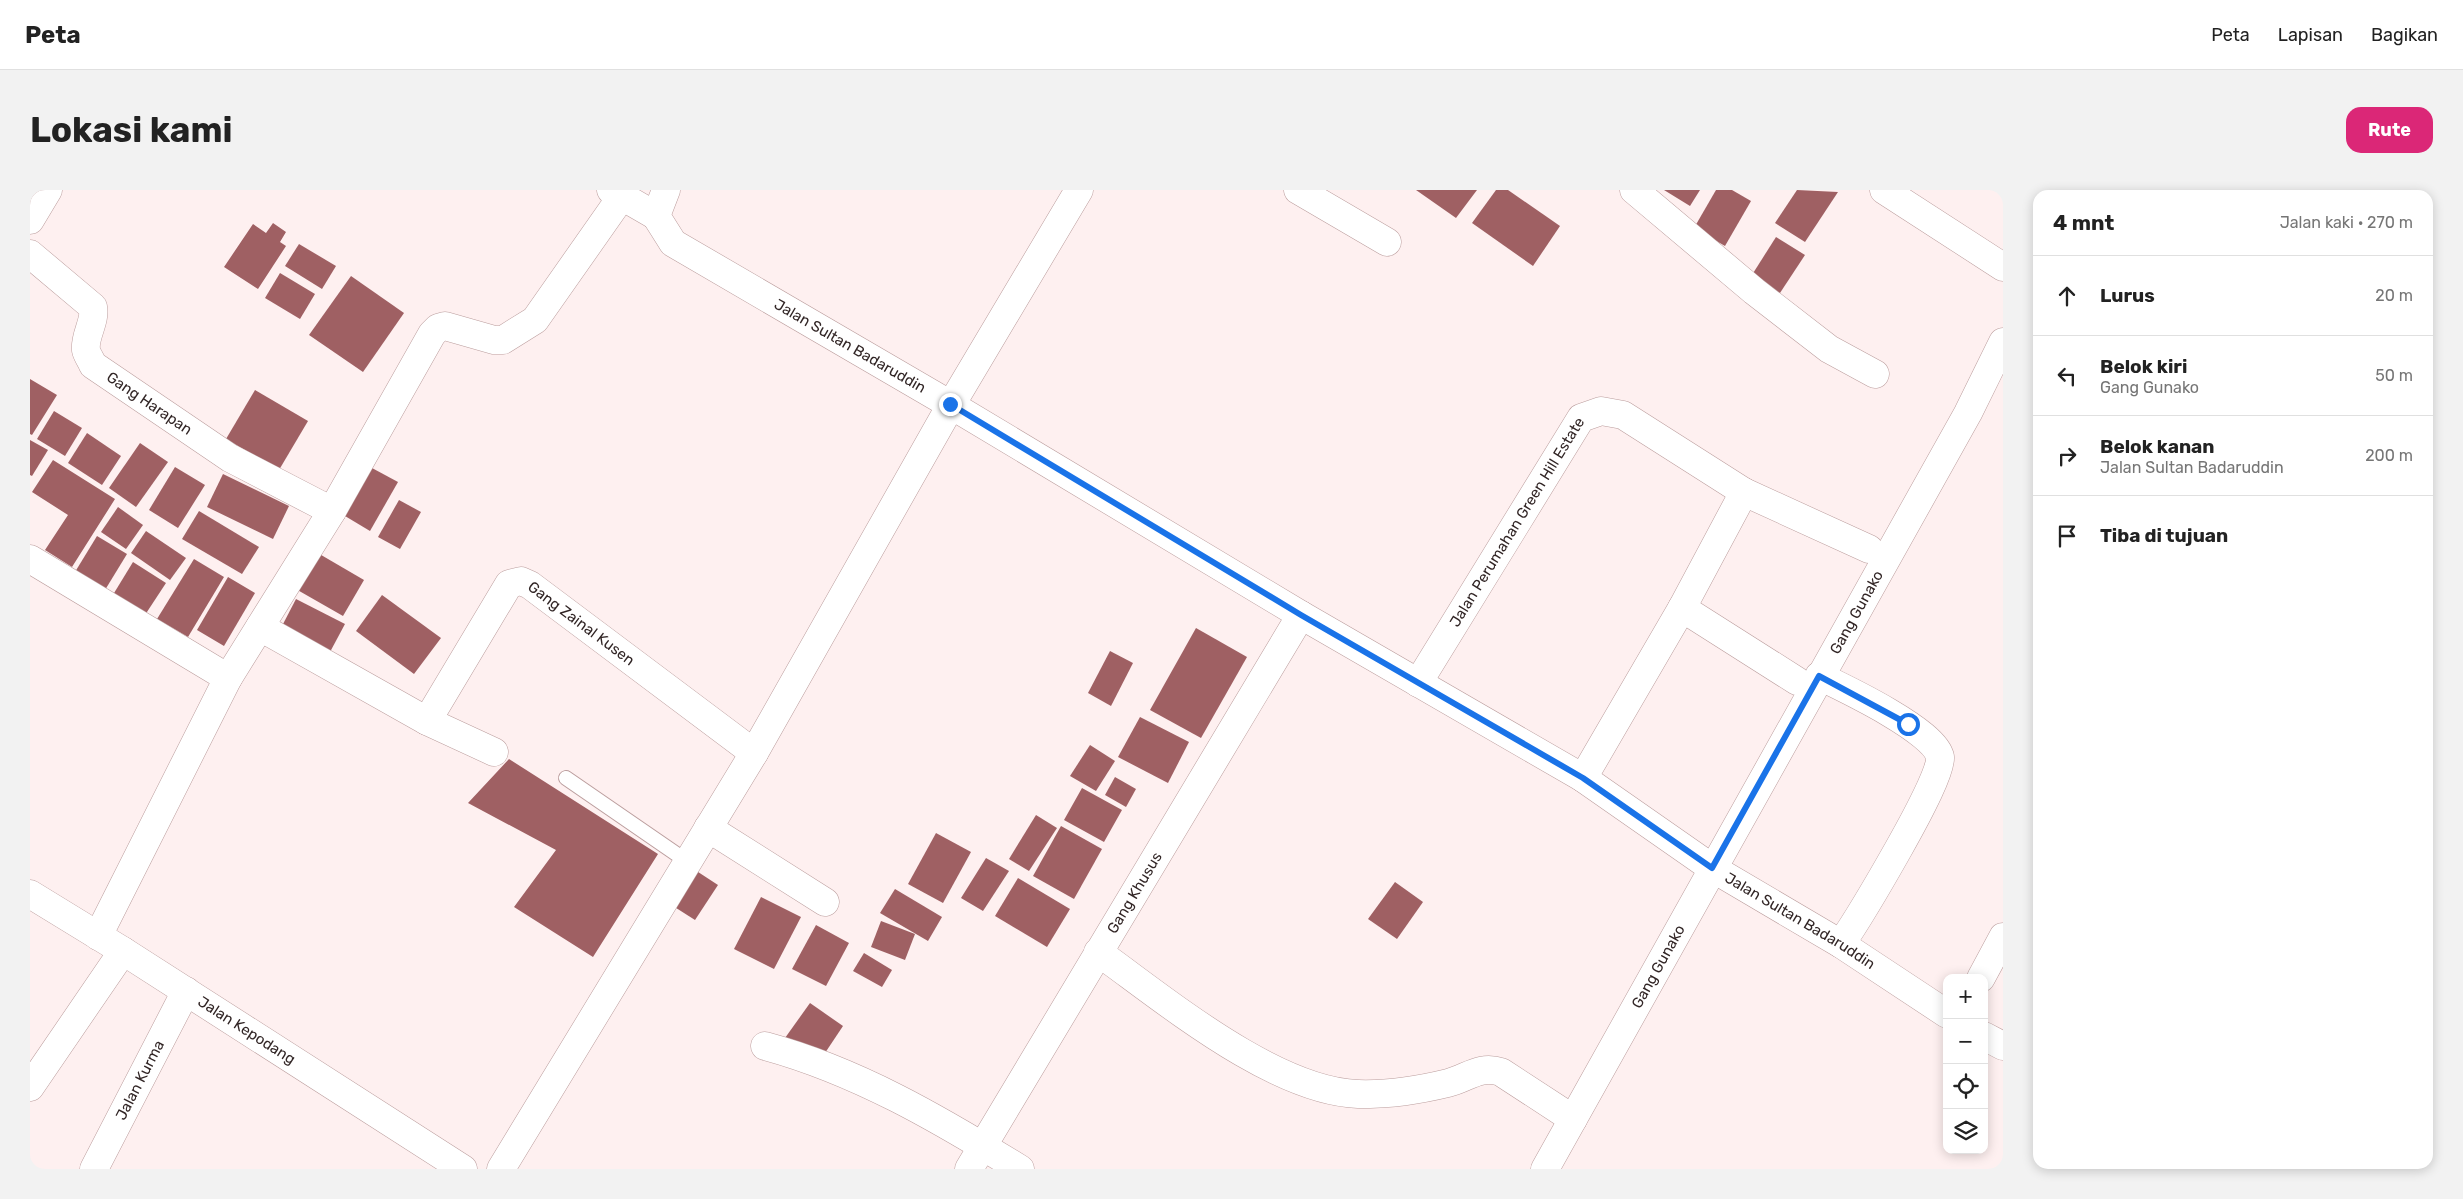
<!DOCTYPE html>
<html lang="id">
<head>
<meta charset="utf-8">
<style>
	:root { --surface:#fff; --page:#f2f2f2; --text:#222; --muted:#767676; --line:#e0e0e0; --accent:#db2777 }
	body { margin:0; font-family:Rubik,sans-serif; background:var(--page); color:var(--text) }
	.controls { position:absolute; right:15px; bottom:15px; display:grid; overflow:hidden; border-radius:10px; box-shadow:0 2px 12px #0003 }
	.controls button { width:45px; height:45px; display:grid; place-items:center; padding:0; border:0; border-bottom:1px solid var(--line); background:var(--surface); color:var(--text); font:25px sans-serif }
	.stop { position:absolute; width:15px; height:15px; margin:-11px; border:4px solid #1a73e8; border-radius:50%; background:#fff }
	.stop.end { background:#1a73e8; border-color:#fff; box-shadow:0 1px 5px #0008 }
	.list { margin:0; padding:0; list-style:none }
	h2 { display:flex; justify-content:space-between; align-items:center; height:65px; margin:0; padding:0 20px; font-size:21px }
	h2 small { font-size:16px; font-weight:400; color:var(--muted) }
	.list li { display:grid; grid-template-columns:32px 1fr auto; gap:15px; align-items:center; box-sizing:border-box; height:80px; padding:0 20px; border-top:1px solid var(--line) }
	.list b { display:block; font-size:19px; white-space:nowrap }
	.list p { margin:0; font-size:16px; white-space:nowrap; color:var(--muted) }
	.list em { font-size:16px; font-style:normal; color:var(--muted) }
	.icon { flex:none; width:28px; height:28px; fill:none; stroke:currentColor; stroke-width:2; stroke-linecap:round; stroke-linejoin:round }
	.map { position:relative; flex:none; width:1973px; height:979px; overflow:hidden; border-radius:15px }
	header { display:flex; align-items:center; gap:30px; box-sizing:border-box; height:70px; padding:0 25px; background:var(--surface); border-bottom:1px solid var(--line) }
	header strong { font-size:24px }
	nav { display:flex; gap:28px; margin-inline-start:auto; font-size:18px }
	.intro { display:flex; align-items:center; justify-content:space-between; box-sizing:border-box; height:120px; padding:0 30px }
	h1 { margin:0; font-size:35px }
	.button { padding:12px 22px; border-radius:15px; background:var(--accent); color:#fff; font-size:18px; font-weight:700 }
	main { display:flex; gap:30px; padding:0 30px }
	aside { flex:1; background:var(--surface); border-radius:15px; box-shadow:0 2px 12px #0003 }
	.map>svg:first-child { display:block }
	.building { fill:#9f6063 }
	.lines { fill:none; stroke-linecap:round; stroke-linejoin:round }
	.service-casing { stroke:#bb9d9d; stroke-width:16 }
	.minor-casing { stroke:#bb9d9d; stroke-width:29 }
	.tertiary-casing { stroke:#bb9d9d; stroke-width:29 }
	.service { stroke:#fff; stroke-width:14 }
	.minor { stroke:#fff; stroke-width:28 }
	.tertiary { stroke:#fff; stroke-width:28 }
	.route { stroke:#1a73e8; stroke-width:6 }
	.labels { text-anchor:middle; stroke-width:4; stroke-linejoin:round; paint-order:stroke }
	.street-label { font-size:15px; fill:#322626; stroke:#fff }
</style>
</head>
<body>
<header>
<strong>Peta</strong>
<nav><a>Peta</a><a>Lapisan</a><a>Bagikan</a></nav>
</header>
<div class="intro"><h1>Lokasi kami</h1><a class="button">Rute</a></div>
<main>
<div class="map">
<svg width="1973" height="979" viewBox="0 0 1973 979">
	<rect width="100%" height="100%" fill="#fef0f0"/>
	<g class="building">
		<path d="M1386,0h61l-21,28z"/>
		<path d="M1466,0h12l52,36 -27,40 -61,-43z"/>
		<path d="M1634,0h36l-10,16z"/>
		<path d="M1686,0h16l19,11 -26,45 -31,-18z"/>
		<path d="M1767,0l41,2 -33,50 -30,-19z"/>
		<path d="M243,33l13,9 -6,10 6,4 -28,43 -34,-22 29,-43 13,9z"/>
		<path d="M1746,47l29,18 -27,41 -28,-18z"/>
		<path d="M269,54l37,22 -14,23 -37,-23z"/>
		<path d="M250,83l35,21 -15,25 -35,-21z"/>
		<path d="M321,86l53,37 -41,59 -54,-37z"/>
		<path d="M0,189l27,16 -25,40 -2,-1z"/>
		<path d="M225,200l53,31 -29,49 -53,-31z"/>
		<path d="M24,221l28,17 -17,28 -28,-17z"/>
		<path d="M57,243l34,23 -19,29 -34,-22z"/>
		<path d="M0,250l18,10 -16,26 -2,-1z"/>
		<path d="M110,253l28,19 -32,45 -27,-19z"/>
		<path d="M23,270l62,39 -43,68 -27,-17 23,-35 -36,-23z"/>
		<path d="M145,277l30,18 -27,43 -29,-18z"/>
		<path d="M342,278l26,14 -28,49 -25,-15z"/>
		<path d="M193,284l66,32 -16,33 -66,-32z"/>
		<path d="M369,310l22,12 -21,37 -22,-12z"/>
		<path d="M88,317l25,18 -17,24 -25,-17z"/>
		<path d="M169,321l60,36 -17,27 -60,-35z"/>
		<path d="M116,341l40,27 -16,22 -39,-27z"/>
		<path d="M67,346l30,18 -22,36 -30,-18z"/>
		<path d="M286,362l48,28 -21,36 -49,-28z"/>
		<path d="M164,369l30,18 -36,60 -31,-18z"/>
		<path d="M103,372l33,21 -23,35 -32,-20z"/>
		<path d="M198,387l27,16 -31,53 -27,-16z"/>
		<path d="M352,405l59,43 -27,36 -58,-43z"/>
		<path d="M266,409l49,25 -15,28 -48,-26z"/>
		<path d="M1166,438l51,29 -46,81 -51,-28z"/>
		<path d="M1080,461l23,12 -22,43 -23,-13z"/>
		<path d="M1110,527l49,25 -21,41 -50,-26z"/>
		<path d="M1060,555l25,16 -19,30 -26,-15z"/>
		<path d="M479,569l149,95 -65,103 -79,-50 42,-57 -88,-47z"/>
		<path d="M1085,587l21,12 -10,18 -21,-12z"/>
		<path d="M1052,598l40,22 -18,32 -40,-22z"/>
		<path d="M1006,625l21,13 -28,43 -20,-12z"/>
		<path d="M1031,636l41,23 -28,50 -41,-23z"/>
		<path d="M906,643l35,19 -28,51 -35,-19z"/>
		<path d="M956,668l23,13 -26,40 -22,-13z"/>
		<path d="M665,680l23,15 -23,35 -22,-14z"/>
		<path d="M988,688l52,31 -23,38 -52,-31z"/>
		<path d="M1365,692l28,20 -26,37 -29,-20z"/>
		<path d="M865,699l47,28 -14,24 -48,-28z"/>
		<path d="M731,707l40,20 -27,52 -40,-20z"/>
		<path d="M851,731l34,13 -10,26 -34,-13z"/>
		<path d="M786,735l33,18 -23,43 -34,-17z"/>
		<path d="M834,763l28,17 -10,17 -29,-16z"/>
		<path d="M780,813l33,23 -24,36 -34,-24z"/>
	</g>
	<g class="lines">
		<defs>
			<path id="service" d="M536,588l122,84"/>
			<g id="minor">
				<path d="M581,0l45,26"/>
				<path id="s1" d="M1049,0l-128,215 350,210 282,163 129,90 129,76 106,70"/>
				<path d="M1268,0l89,52"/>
				<path d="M1604,0l120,101 75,58 46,25"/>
				<path d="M1854,0l119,77"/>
				<path d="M0,30l18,-30"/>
				<path id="s2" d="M0,64l63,53c3,14 -9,29 -7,43 1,5 5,10 7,15l137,93 102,53"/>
				<path d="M0,369l198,119"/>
				<path d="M1652,418l115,73"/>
				<path d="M230,437l167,94 67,31"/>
				<path d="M1789,486c25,12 116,55 121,81 4,21 -82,162 -99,187"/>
				<path id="s3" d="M1388,493l163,-265 20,-7 22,4 121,77"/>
				<path id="s4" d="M397,531l82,-137 12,-3 9,4 224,168"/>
				<path d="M1553,588l99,-170 62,-116 125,57"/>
				<path d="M678,638l117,74"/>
				<path id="s5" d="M0,704l93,57 340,218"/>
				<path d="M68,746l130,-258 104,-167 100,-177 6,-6 7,-2 49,14h9l32,-20 87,-124"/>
				<path d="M1068,762c67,48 176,139 260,142 29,1 61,-4 90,-11 20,-5 31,-18 53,-11l72,47"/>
				<path d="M1951,788l22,-41"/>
				<path d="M1954,846l19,10"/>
				<path d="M735,856c92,25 174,73 255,123"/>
				<path d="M0,897l93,-136"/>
				<path id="s6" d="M64,979l92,-178"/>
				<path id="s7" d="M939,979l332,-554"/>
				<path id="s8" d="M1515,979l423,-756 35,-71"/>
			</g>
			<path id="tertiary" d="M471,979l253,-416 197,-348 -278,-162 -17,-27 10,-26"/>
		</defs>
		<use href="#service" class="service-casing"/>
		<use href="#minor" class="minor-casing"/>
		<use href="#tertiary" class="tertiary-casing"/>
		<use href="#service" class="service"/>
		<use href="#minor" class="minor"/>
		<use href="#tertiary" class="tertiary"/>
	</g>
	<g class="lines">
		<path class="route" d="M920,214l351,211 282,163 129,90 107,-192 89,48"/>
	</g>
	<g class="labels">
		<g class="street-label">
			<text transform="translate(820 156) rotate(30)" y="5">Jalan Sultan Badaruddin</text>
			<text dy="5" stroke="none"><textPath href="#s2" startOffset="211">Gang Harapan</textPath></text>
			<text dy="5" stroke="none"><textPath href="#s3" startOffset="189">Jalan Perumahan Green Hill Estate</textPath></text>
			<text dy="5" stroke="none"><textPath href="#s8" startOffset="638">Gang Gunako</textPath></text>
			<text dy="5" stroke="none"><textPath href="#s4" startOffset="246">Gang Zainal Kusen</textPath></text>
			<text dy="5" stroke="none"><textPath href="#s7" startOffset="322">Gang Khusus</textPath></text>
			<text dy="5" stroke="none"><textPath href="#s1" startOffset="1244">Jalan Sultan Badaruddin</textPath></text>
			<text dy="5" stroke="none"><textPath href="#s8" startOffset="232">Gang Gunako</textPath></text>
			<text dy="5" stroke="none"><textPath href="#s5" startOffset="256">Jalan Kepodang</textPath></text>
			<text dy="5" stroke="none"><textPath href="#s6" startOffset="100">Jalan Kurma</textPath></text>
		</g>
	</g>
</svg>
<div class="controls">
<button>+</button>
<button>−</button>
<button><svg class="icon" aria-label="locate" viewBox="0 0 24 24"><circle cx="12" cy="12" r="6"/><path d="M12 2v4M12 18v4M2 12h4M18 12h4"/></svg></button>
<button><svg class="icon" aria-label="layers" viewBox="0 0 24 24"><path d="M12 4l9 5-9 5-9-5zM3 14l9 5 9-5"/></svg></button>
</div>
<div class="stop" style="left:1878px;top:534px"></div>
<div class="stop end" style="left:920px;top:214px"></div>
</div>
<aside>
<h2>4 mnt<small>Jalan kaki · 270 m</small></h2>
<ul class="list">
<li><svg class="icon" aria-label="ahead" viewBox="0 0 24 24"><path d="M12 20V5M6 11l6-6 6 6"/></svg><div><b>Lurus</b></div><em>20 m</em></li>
<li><svg class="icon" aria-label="left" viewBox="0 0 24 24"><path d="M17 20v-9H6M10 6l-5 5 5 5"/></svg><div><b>Belok kiri</b><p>Gang Gunako</p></div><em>50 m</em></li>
<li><svg class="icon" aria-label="right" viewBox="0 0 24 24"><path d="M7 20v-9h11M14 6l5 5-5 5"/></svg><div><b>Belok kanan</b><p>Jalan Sultan Badaruddin</p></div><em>200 m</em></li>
<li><svg class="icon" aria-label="arrive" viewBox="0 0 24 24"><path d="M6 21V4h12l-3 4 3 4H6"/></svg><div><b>Tiba di tujuan</b></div></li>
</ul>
</aside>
</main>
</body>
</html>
